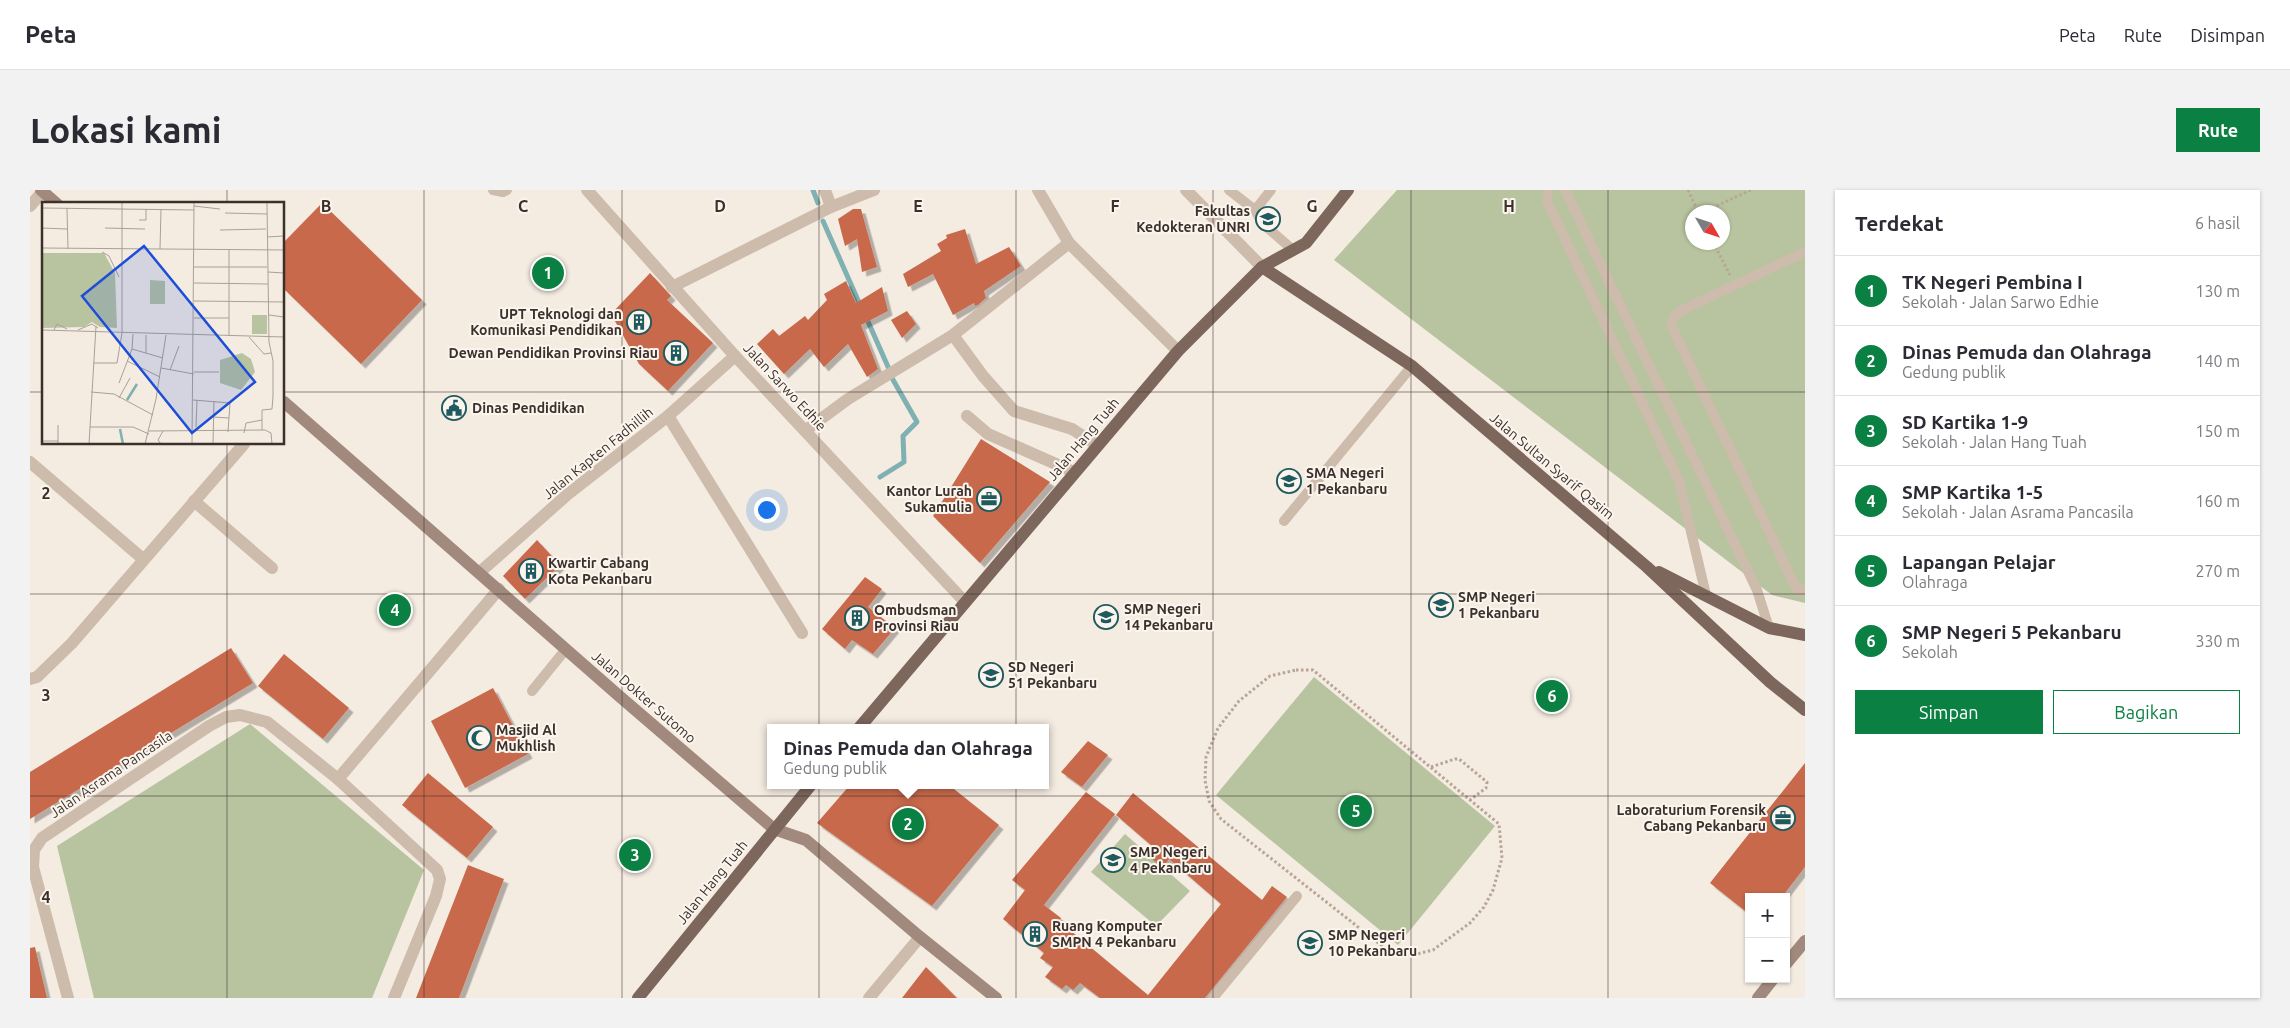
<!DOCTYPE html>
<html lang="id">
<head>
<meta charset="utf-8">
<style>
	:root { --surface:#fff; --page:#f2f2f3; --text:#2b2b33; --muted:#7c7c81; --line:#e1e1e2; --accent:#0b8043 }
	body { margin:0; font-family:Ubuntu,sans-serif; background:var(--page); color:var(--text) }
	.controls { position:absolute; right:15px; bottom:15px; display:grid; overflow:hidden; border-radius:0px; box-shadow:0 1px 4px #0004 }
	.controls button { width:45px; height:45px; display:grid; place-items:center; padding:0; border:0; border-bottom:1px solid var(--line); background:var(--surface); color:var(--text); font:25px sans-serif }
	.compass { position:absolute; left:1655px; top:15px; width:45px; height:45px; border-radius:50%; background:var(--surface); box-shadow:0 1px 4px #0004; rotate:129deg }
	.you { position:absolute; left:736px; top:319px; width:18px; height:18px; margin:-12px; border:4px solid #fff; border-radius:50%; background:#1a73e8; box-shadow:0 0 0 8px #1a73e833 }
	.badge { display:grid; place-items:center; width:32px; height:32px; border-radius:50%; background:var(--accent); color:#fff; font-size:16px; font-weight:700 }
	.pin { position:absolute; translate:-50% -50%; border:2px solid #fff; box-shadow:0 1px 5px #0006 }
	.popup { position:absolute; left:737px; top:534px; width:282px; height:65px; box-sizing:border-box; display:grid; place-content:center; border-radius:0px; background:var(--surface); filter:drop-shadow(0 1px 4px #0005); font-size:16px; white-space:nowrap; color:var(--muted) }
	.popup b { font-size:19px; color:var(--text) }
	.popup::after { content:''; position:absolute; left:50%; top:100%; margin-left:-10px; border:10px solid transparent; border-top-color:var(--surface) }
	.list { margin:0; padding:0; list-style:none }
	h2 { display:flex; justify-content:space-between; align-items:center; height:65px; margin:0; padding:0 20px; font-size:21px }
	h2 small { font-size:16px; font-weight:400; color:var(--muted) }
	.list li { display:grid; grid-template-columns:32px 1fr auto; gap:15px; align-items:center; box-sizing:border-box; height:70px; padding:0 20px; border-top:1px solid var(--line) }
	.list b { display:block; font-size:19px; white-space:nowrap }
	.list p { margin:0; font-size:16px; white-space:nowrap; color:var(--muted) }
	.list em { font-size:16px; font-style:normal; color:var(--muted) }
	.actions { display:flex; gap:10px; padding:15px 20px }
	.actions a { flex:1; padding:11px 0; border:1px solid var(--accent); border-radius:0px; text-align:center; font-size:18px; color:var(--accent) }
	.actions .main { background:var(--accent); color:#fff }
	.map { position:relative; flex:none; width:1775px; height:808px; overflow:hidden; border-radius:0px }
	header { display:flex; align-items:center; gap:30px; box-sizing:border-box; height:70px; padding:0 25px; background:var(--surface); border-bottom:1px solid var(--line) }
	header strong { font-size:24px }
	nav { display:flex; gap:28px; margin-inline-start:auto; font-size:18px }
	.intro { display:flex; align-items:center; justify-content:space-between; box-sizing:border-box; height:120px; padding:0 30px }
	h1 { margin:0; font-size:35px }
	.button { padding:12px 22px; border-radius:0px; background:var(--accent); color:#fff; font-size:18px; font-weight:700 }
	main { display:flex; gap:30px; padding:0 30px }
	aside { flex:1; background:var(--surface); border-radius:0px; box-shadow:0 1px 4px #0004 }
	.map>svg:first-child { display:block }
	.green { fill:#b8c4a0; fill-rule:evenodd }
	.lines { fill:none; stroke-linecap:round; stroke-linejoin:round }
	.stream { stroke:#7fb0b2; stroke-width:5 }
	.building { fill:#c8694b; filter:url(#shadow) }
	.path { stroke:#b9a596; stroke-width:3; stroke-dasharray:2.5 2.5; stroke-linecap:butt }
	.lane { stroke:#cdbbac; stroke-width:10 }
	.street { stroke:#cdbbac; stroke-width:12 }
	.secondary { stroke:#a18a7d; stroke-width:12 }
	.primary { stroke:#7d675c; stroke-width:12 }
	.grid { fill:none; stroke:#3b302b; stroke-width:1; stroke-opacity:0.55 }
	.labels { text-anchor:middle; stroke-width:4; stroke-linejoin:round; paint-order:stroke }
	.poi-label { font-size:14px; font-weight:bold; fill:#3b302b; stroke:#fbf5ee; text-anchor:start }
	.street-label { font-size:14px; fill:#3b302b; stroke:#fbf5ee }
	.inset-river { fill:none; stroke:#7fb0b2; stroke-width:2.5 }
	.inset-road { fill:none; stroke:#aaa098; stroke-width:1 }
	.view { fill:#1d4ed8; fill-opacity:0.15; stroke:#1d4ed8; stroke-width:2.5 }
	.inset-edge { fill:none; stroke:#3b302b; stroke-width:2.5 }
	.grid-label { font-size:16px; text-anchor:middle; font-weight:bold; fill:#3b302b; stroke:#fbf5ee; stroke-width:4; stroke-linejoin:round; paint-order:stroke }
</style>
</head>
<body>
<header>
<strong>Peta</strong>
<nav><a>Peta</a><a>Rute</a><a>Disimpan</a></nav>
</header>
<div class="intro"><h1>Lokasi kami</h1><a class="button">Rute</a></div>
<main>
<div class="map">
<svg width="1775" height="808" viewBox="0 0 1775 808">
	<defs>
		<filter id="shadow"><feDropShadow dx="4.5" dy="4.5" stdDeviation="0" flood-color="#0004"/></filter>
	</defs>
	<rect width="100%" height="100%" fill="#f4ebe1"/>
	<g class="green">
		<path d="M1367,0h408v413l-33,-8 -438,-335zM1662,22h30v30h-30z"/>
		<path d="M1284,487l181,149 -97,119 -182,-150z"/>
		<path d="M220,534l174,146 -52,128h-278l-37,-152z"/>
		<path d="M1095,644l65,57 -34,35 -65,-54z"/>
	</g>
	<g class="lines">
		<g class="stream">
			<path d="M783,0l5,13"/>
			<path d="M793,31l38,86"/>
			<path d="M836,127l23,52"/>
			<path d="M850,287l24,-15 -1,-26 14,-14 -25,-44"/>
		</g>
	</g>
	<g class="building">
		<path d="M292,13l100,97 -61,64 -77,-75v-47z"/>
		<path d="M823,19h8l16,58 -15,5 -5,-33 -12,7 -7,-27z"/>
		<path d="M935,39l11,35 33,-17 12,19 -37,25 2,7 -8,7 -3,1 -1,-3 -21,12 -20,-41 -25,13 -5,-13 38,-23 -4,-7 10,-6 -1,-3z"/>
		<path d="M620,83l21,23 -4,4 46,43 -45,48 -29,-27 -28,-50z"/>
		<path d="M816,91l10,22 26,-16 6,24 -27,14 17,44 -11,8 -19,-33 -24,23 -14,-18 -26,25 -27,-30 16,-15 6,7 26,-20 3,4 19,-20 -3,-6z"/>
		<path d="M877,121l9,13 -14,14 -11,-18z"/>
		<path d="M951,249l69,43 -70,81 -47,-47z"/>
		<path d="M507,350l23,25 -35,34 -22,-23z"/>
		<path d="M835,387l17,12 -14,18 27,21 -22,26 -21,-14 -7,9 -23,-20z"/>
		<path d="M201,458l22,35 -223,136v-47z"/>
		<path d="M254,464l65,54 -26,31 -65,-53z"/>
		<path d="M463,498l35,66 -63,34 -34,-67z"/>
		<path d="M1058,551l20,14 -26,32 -21,-15z"/>
		<path d="M1775,573v104l-23,30h-33v17l-39,-31z"/>
		<path d="M398,583l65,54 -26,31 -65,-53z"/>
		<path d="M820,595h99l50,40 -67,81 -115,-83z"/>
		<path d="M1056,602l29,22 -71,91 17,13 -2,3 89,74 73,-91 -52,-45 -6,9 -16,-14 5,-8 -36,-31 17,-22 129,107 10,-14 15,11 -82,101h-105l-20,-15 -7,7 -7,-5 -4,4 -17,-12 8,-10 -13,-9 4,-5 -41,-34 22,-29 -13,-10z"/>
		<path d="M438,675l36,14 -45,119h-43z"/>
		<path d="M5,757l12,51h-17v-50z"/>
		<path d="M896,777l31,31h-55z"/>
	</g>
	<g class="lines">
		<g class="path">
			<path d="M1658,0l10,22"/>
			<path d="M1673,22l48,-22"/>
			<path d="M1683,52l17,33"/>
			<path d="M1266,480h17l186,154 3,34 -9,32 -9,17 -14,16 -37,27 -20,5 -27,-6 -165,-130 -12,-18 -4,-21 1,-23 12,-29 21,-27 31,-25z"/>
			<path d="M1401,577l24,-8h4l28,23 -1,6 -16,12"/>
		</g>
		<g class="lane">
			<path d="M463,0l10,2 4,-2"/>
			<path d="M1199,0l26,20 7,13 31,27"/>
			<path d="M1518,0l-1,11 132,280 27,114"/>
			<path d="M1535,0l192,400 12,38"/>
			<path d="M1225,20l16,-20"/>
			<path d="M1775,62l-125,59 -7,7 -1,9 124,261 3,3 6,-2"/>
			<path d="M1254,331l128,-155"/>
			<path d="M502,501l34,-42"/>
			<path d="M1183,808l84,-102"/>
		</g>
		<g class="street">
			<path d="M557,0l148,166 229,245"/>
			<path d="M795,0l6,17"/>
			<path d="M1008,0l31,53 109,108"/>
			<path d="M1156,0l76,77"/>
			<path d="M0,16l14,-16"/>
			<path d="M642,97l159,-80 43,-17"/>
			<path d="M923,145l30,41 31,35 58,18 25,16"/>
			<path d="M638,226l134,217"/>
			<path d="M937,226l21,18 86,38"/>
			<path d="M776,240l42,-31 105,-64 116,-92"/>
			<path d="M0,272l113,97"/>
			<path d="M164,311l78,67"/>
			<path d="M450,382l88,-78 100,-78 67,-60"/>
			<path d="M0,489l7,-2 35,-34 172,-199"/>
			<path d="M308,589l161,-190"/>
			<path d="M38,808l-35,-131 1,-17 8,-12 167,-112 17,-9 14,-2 27,7 71,57 99,91 3,9 -4,17 -42,102"/>
			<path d="M839,808l51,-61"/>
		</g>
		<g class="secondary">
			<path d="M11,0l16,14"/>
			<path d="M254,212l334,293 156,134 32,11 114,97 76,61"/>
			<path d="M1756,774l19,-23"/>
			<path d="M1728,808l15,-19"/>
		</g>
		<g class="primary">
			<path d="M1232,77l150,99 235,201 123,115 35,28"/>
			<path d="M1629,382l110,56 36,7"/>
			<path d="M829,538l319,-377 84,-84 44,-24 42,-53"/>
			<path d="M608,808l173,-213"/>
		</g>
	</g>
	<path class="grid" d="M197,0v14M394,0v808M592,0v808M789,0v808M986,0v808M1183,0v808M1381,0v808M1578,0v808M0,202h14M254,202h1521M197,254v554M0,404h1775M0,606h1775"/>
	<defs>
		<symbol id="university-ring" viewBox="-11 -11 22 22"><circle r="9.5" fill="#fbf5ee" stroke="#1f5a5e" stroke-width="1.5"/><path d="M0-5L7-2L0 1L-7-2ZM-4 1L0 2.5L4 1V4Q0 6-4 4Z" fill="#1f5a5e"/></symbol>
		<symbol id="building-ring" viewBox="-11 -11 22 22"><circle r="9.5" fill="#fbf5ee" stroke="#1f5a5e" stroke-width="1.5"/><path d="M-4-6H4V6H1V3H-1V6H-4ZM-2.5-4.3h1.7v1.8h-1.7ZM.8-4.3h1.7v1.8H.8ZM-2.5-1h1.7V.8h-1.7ZM.8-1h1.7V.8H.8Z" fill="#1f5a5e"/></symbol>
		<symbol id="civic-ring" viewBox="-11 -11 22 22"><circle r="9.5" fill="#fbf5ee" stroke="#1f5a5e" stroke-width="1.5"/><path d="M-.6-6.5H3V-4.5H.6V-3L4-1V1h2V6H-6V1h2V-1L-.6-3ZM-1.2 2.5V6h2.4V2.5Z" fill="#1f5a5e"/></symbol>
		<symbol id="school-ring" viewBox="-11 -11 22 22"><circle r="9.5" fill="#fbf5ee" stroke="#1f5a5e" stroke-width="1.5"/><path d="M0-5L7-2L0 1L-7-2ZM-4 1L0 2.5L4 1V4Q0 6-4 4Z" fill="#1f5a5e"/></symbol>
		<symbol id="office-ring" viewBox="-11 -11 22 22"><circle r="9.5" fill="#fbf5ee" stroke="#1f5a5e" stroke-width="1.5"/><path d="M-6-3h4V-5.5h4V-3h4V5H-6ZM-1-4.5V-3h2v-1.5ZM-6 0V1H6V0Z" fill="#1f5a5e"/></symbol>
		<symbol id="mosque-ring" viewBox="-11 -11 22 22"><circle r="9.5" fill="#fbf5ee" stroke="#1f5a5e" stroke-width="1.5"/><path d="M3.5-4.9A6 6 0 1 0 3.5 4.9A5 5 0 1 1 3.5-4.9Z" fill="#1f5a5e"/></symbol>
	</defs>
	<g fill-rule="evenodd">
		<use href="#university-ring" x="1224" y="15" width="28" height="28"/>
		<use href="#building-ring" x="595" y="118" width="28" height="28"/>
		<use href="#building-ring" x="632" y="149" width="28" height="28"/>
		<use href="#civic-ring" x="410" y="204" width="28" height="28"/>
		<use href="#school-ring" x="1245" y="277" width="28" height="28"/>
		<use href="#office-ring" x="945" y="295" width="28" height="28"/>
		<use href="#building-ring" x="487" y="367" width="28" height="28"/>
		<use href="#school-ring" x="1397" y="401" width="28" height="28"/>
		<use href="#school-ring" x="1062" y="413" width="28" height="28"/>
		<use href="#building-ring" x="813" y="414" width="28" height="28"/>
		<use href="#school-ring" x="947" y="471" width="28" height="28"/>
		<use href="#mosque-ring" x="435" y="534" width="28" height="28"/>
		<use href="#office-ring" x="1739" y="614" width="28" height="28"/>
		<use href="#school-ring" x="1069" y="656" width="28" height="28"/>
		<use href="#building-ring" x="991" y="730" width="28" height="28"/>
		<use href="#school-ring" x="1266" y="739" width="28" height="28"/>
	</g>
	<g class="labels">
		<g class="poi-label">
			<text x="1220" y="26" text-anchor="end">Fakultas<tspan x="1220" dy="16">Kedokteran UNRI</tspan></text>
			<text x="592" y="129" text-anchor="end">UPT Teknologi dan<tspan x="592" dy="16">Komunikasi Pendidikan</tspan></text>
			<text x="628" y="168" text-anchor="end">Dewan Pendidikan Provinsi Riau</text>
			<text x="442" y="223">Dinas Pendidikan</text>
			<text x="1276" y="288">SMA Negeri<tspan x="1276" dy="16">1 Pekanbaru</tspan></text>
			<text x="942" y="306" text-anchor="end">Kantor Lurah<tspan x="942" dy="16">Sukamulia</tspan></text>
			<text x="518" y="378">Kwartir Cabang<tspan x="518" dy="16">Kota Pekanbaru</tspan></text>
			<text x="1428" y="412">SMP Negeri<tspan x="1428" dy="16">1 Pekanbaru</tspan></text>
			<text x="1094" y="424">SMP Negeri<tspan x="1094" dy="16">14 Pekanbaru</tspan></text>
			<text x="844" y="425">Ombudsman<tspan x="844" dy="16">Provinsi Riau</tspan></text>
			<text x="978" y="482">SD Negeri<tspan x="978" dy="16">51 Pekanbaru</tspan></text>
			<text x="466" y="545">Masjid Al<tspan x="466" dy="16">Mukhlish</tspan></text>
			<text x="1736" y="625" text-anchor="end">Laboraturium Forensik<tspan x="1736" dy="16">Cabang Pekanbaru</tspan></text>
			<text x="1100" y="667">SMP Negeri<tspan x="1100" dy="16">4 Pekanbaru</tspan></text>
			<text x="1022" y="741">Ruang Komputer<tspan x="1022" dy="16">SMPN 4 Pekanbaru</tspan></text>
			<text x="1298" y="750">SMP Negeri<tspan x="1298" dy="16">10 Pekanbaru</tspan></text>
		</g>
		<g class="street-label">
			<text transform="translate(755 197) rotate(47)" y="5">Jalan Sarwo Edhie</text>
			<text transform="translate(1053 249) rotate(-50)" y="5">Jalan Hang Tuah</text>
			<text transform="translate(568 263) rotate(-39)" y="5">Jalan Kapten Fadhillih</text>
			<text transform="translate(1522 276) rotate(40)" y="5">Jalan Sultan Syarif Qasim</text>
			<text transform="translate(614 507) rotate(41)" y="5">Jalan Dokter Sutomo</text>
			<text transform="translate(81 584) rotate(-34)" y="5">Jalan Asrama Pancasila</text>
			<text transform="translate(682 692) rotate(-51)" y="5">Jalan Hang Tuah</text>
		</g>
	</g>
	<g transform="translate(12 12)">
		<rect width="242" height="242" fill="#f4ebe1"/>
		<path d="M0,51h62l11,20 2,55 -17,-1 -8,-5 -8,5 -42,1zM108,78l15,1v23h-15zM210,113h15v19h-15zM200,151l9,6 4,13 -14,18 -21,-7v-23z" fill="#b8c4a0"/>
		<path class="inset-river" d="M85,198l10,-16M78,227l3,15"/>
		<path class="inset-road" d="M152,4l26,3M0,6l152,2M25,6l1,41M183,11l42,1M97,18h7v-11M0,26l25,1M63,26l40,1M178,28l46,-1M225,35l17,-1M0,46l242,2M118,47l1,-40M60,50l7,4 10,21M152,65h73M226,70l16,1M152,81l74,1M152,99l90,1M227,113l15,2M152,116h35M0,128l242,7M12,128l3,-6 10,5M36,128l14,-6 6,4M80,131v-130M104,133v18M187,134v-87M207,135l15,17 7,-1M90,147l31,9M85,159l33,16M51,161h24l5,-30M119,166l33,6M128,168l9,-24M152,170h25M77,181l13,-34 1,-15M49,190l23,2 39,21M77,196l11,-20M151,198l37,3 -2,29M171,215l16,1M48,225h43l16,7M154,225l1,-27M220,228v-20l10,-1 1,-13v-35l-4,-19 -2,-139M107,229l116,-1 6,3 1,11M202,231l2,-10 16,-3M0,239h16M16,242v-19M47,242l7,-118M103,242l11,-45 10,-64M119,242l-3,-4 5,-9M150,242l2,-241M171,242l1,-43"/>
		<path class="view" d="M102,44l111,136 -63,51 -110,-137z"/>
		<rect width="242" height="242" class="inset-edge"/>
	</g>
	<g class="grid-label">
		<text x="296" y="22">B</text>
		<text x="493" y="22">C</text>
		<text x="690" y="22">D</text>
		<text x="888" y="22">E</text>
		<text x="1085" y="22">F</text>
		<text x="1282" y="22">G</text>
		<text x="1479" y="22">H</text>
		<text x="16" y="309">2</text>
		<text x="16" y="511">3</text>
		<text x="16" y="713">4</text>
	</g>
</svg>
<div class="controls">
<button>+</button>
<button>−</button>
</div>
<svg class="compass" viewBox="-18 -18 36 36"><path d="M0-13l5 13h-10z" fill="#e53935"/><path d="M0 13l5-13h-10z" fill="#7c7c81"/></svg>
<div class="you"></div>
<div class="pin badge" style="left:518px;top:83px">1</div>
<div class="pin badge" style="left:878px;top:634px">2</div>
<div class="popup"><b>Dinas Pemuda dan Olahraga</b>Gedung publik</div>
<div class="pin badge" style="left:605px;top:665px">3</div>
<div class="pin badge" style="left:365px;top:420px">4</div>
<div class="pin badge" style="left:1326px;top:621px">5</div>
<div class="pin badge" style="left:1522px;top:506px">6</div>
</div>
<aside>
<h2>Terdekat<small>6 hasil</small></h2>
<ul class="list">
<li><span class="badge">1</span><div><b>TK Negeri Pembina I</b><p>Sekolah · Jalan Sarwo Edhie</p></div><em>130 m</em></li>
<li><span class="badge">2</span><div><b>Dinas Pemuda dan Olahraga</b><p>Gedung publik</p></div><em>140 m</em></li>
<li><span class="badge">3</span><div><b>SD Kartika 1-9</b><p>Sekolah · Jalan Hang Tuah</p></div><em>150 m</em></li>
<li><span class="badge">4</span><div><b>SMP Kartika 1-5</b><p>Sekolah · Jalan Asrama Pancasila</p></div><em>160 m</em></li>
<li><span class="badge">5</span><div><b>Lapangan Pelajar</b><p>Olahraga</p></div><em>270 m</em></li>
<li><span class="badge">6</span><div><b>SMP Negeri 5 Pekanbaru</b><p>Sekolah</p></div><em>330 m</em></li>
</ul>
<div class="actions"><a class="main">Simpan</a><a>Bagikan</a></div>
</aside>
</main>
</body>
</html>
